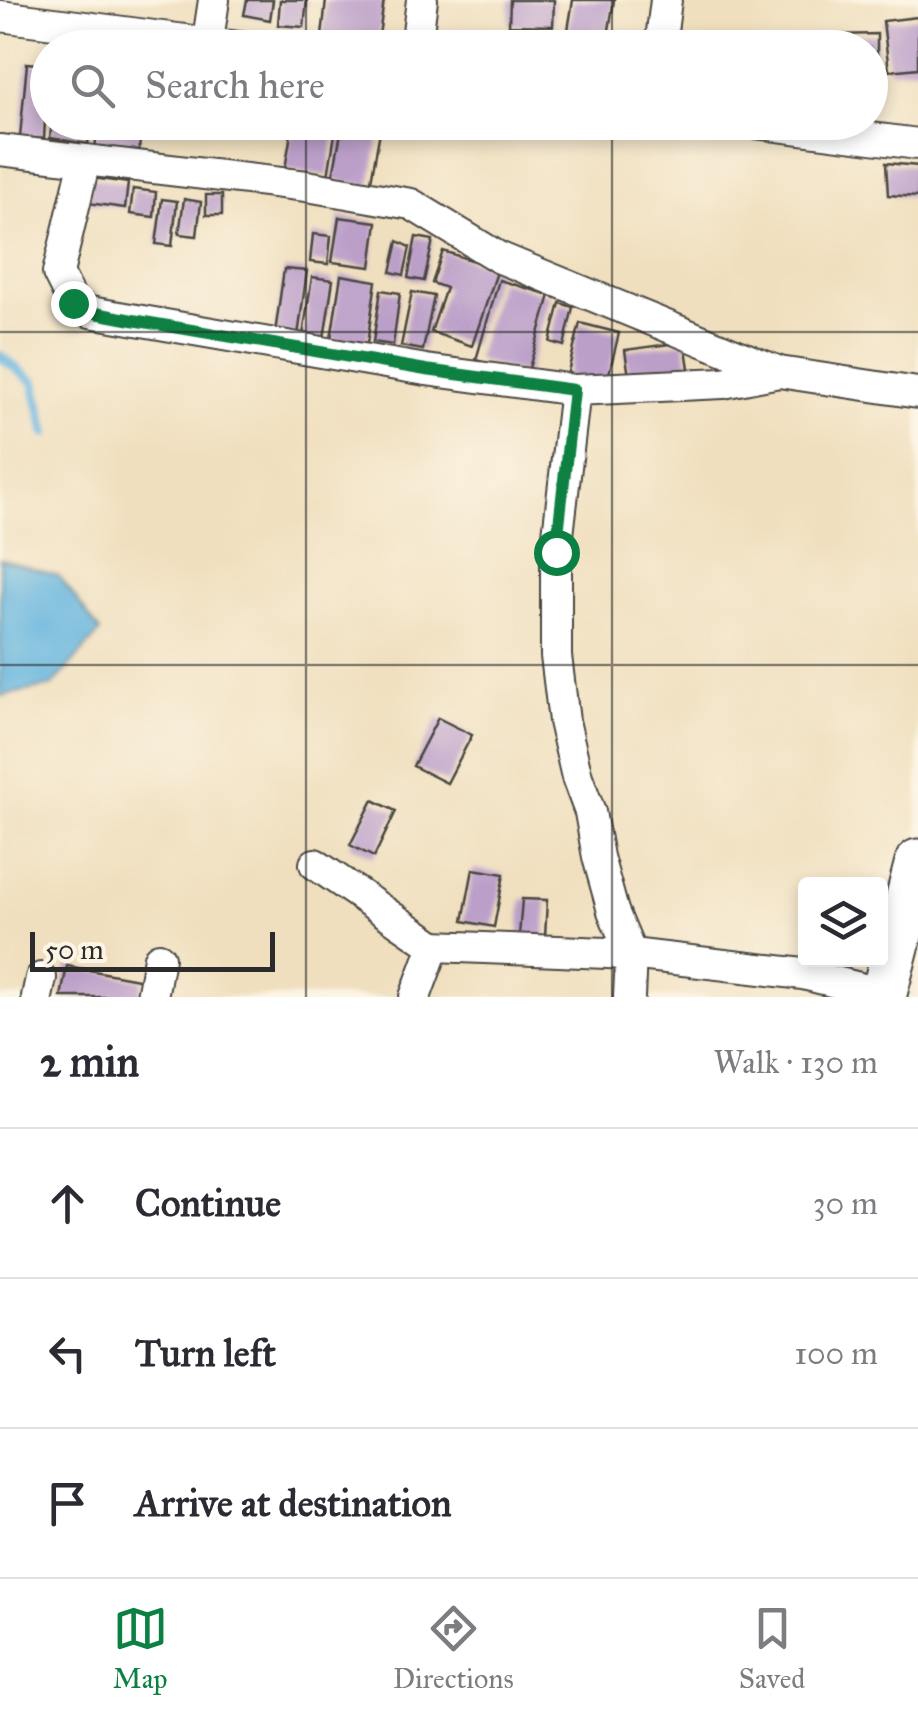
<!DOCTYPE html>
<html lang="en">
<head>
<meta charset="utf-8">
<style>
	:root { --surface:#fff; --page:#f2f2f3; --text:#2b2b33; --muted:#7c7c81; --line:#e1e1e2; --accent:#0b8043 }
	body { margin:0; font-family:"IM FELL Great Primer",serif; background:var(--page); color:var(--text) }
	.controls { position:absolute; right:30px; bottom:30px; display:grid; overflow:hidden; border-radius:10px; box-shadow:0 5px 15px #0003 }
	.controls button { width:90px; height:90px; display:grid; place-items:center; padding:0; border:0; border-bottom:2px solid var(--line); background:var(--surface); color:var(--text); font:50px sans-serif }
	.scale { position:absolute; left:30px; bottom:25px; width:245px; box-sizing:border-box; padding-left:10px; border:5px solid #2b2b2b; border-top:0; font-size:28px; line-height:35px; white-space:nowrap; color:#2b2b2b; -webkit-text-stroke:8px #fcf5e5; paint-order:stroke }
	.stop { position:absolute; width:30px; height:30px; margin:-22px; border:8px solid #0b8043; border-radius:50%; background:#fff }
	.stop.end { background:#0b8043; border-color:#fff; box-shadow:0 2px 10px #0008 }
	.list { margin:0; padding:0; list-style:none }
	h2 { display:flex; justify-content:space-between; align-items:center; height:130px; margin:0; padding:0 40px; font-size:42px }
	h2 small { font-size:32px; font-weight:400; color:var(--muted) }
	.list li { display:grid; grid-template-columns:65px 1fr auto; gap:30px; align-items:center; box-sizing:border-box; height:150px; padding:0 40px; border-top:2px solid var(--line) }
	.list b { display:block; font-size:38px; white-space:nowrap }
	.list em { font-size:32px; font-style:normal; color:var(--muted) }
	.icon { flex:none; width:55px; height:55px; fill:none; stroke:currentColor; stroke-width:2; stroke-linecap:round; stroke-linejoin:round }
	.map { position:relative; flex:none; width:918px; height:997px; overflow:hidden }
	.search { position:absolute; background:var(--surface); box-shadow:0 5px 15px #0003; left:30px; right:30px; top:30px; height:110px; display:flex; align-items:center; gap:25px; box-sizing:border-box; padding:0 35px; border-radius:55px; color:var(--muted); font-size:38px }
	.sheet { height:580px; background:var(--surface) }
	nav { display:flex; justify-content:space-around; align-items:center; box-sizing:border-box; height:140px; border-top:2px solid var(--line); background:var(--surface); font-size:28px; color:var(--muted) }
	nav a { display:grid; justify-items:center; gap:5px }
	nav .on { color:var(--accent) }
	.map>svg:first-child { display:block }
	.water { fill:#62b4de; stroke:#467084; stroke-width:2.5 }
	.lines { fill:none; stroke-linecap:round; stroke-linejoin:round }
	.stream { stroke:#62b4de; stroke-width:10 }
	.building { fill:#bb9fc9 }
	.minor-casing { stroke:#494641; stroke-width:34 }
	.secondary-casing { stroke:#494641; stroke-width:49 }
	.minor { stroke:#fff; stroke-width:30 }
	.secondary { stroke:#fff; stroke-width:45 }
	.route { stroke:#0b8043; stroke-width:12 }
	.grid { fill:none; stroke:#2b2b2b; stroke-width:2.5; stroke-opacity:0.55 }
</style>
</head>
<body>
<div class="map">
<svg width="918" height="997" viewBox="0 0 918 997">
	<rect width="100%" height="100%" fill="#fcf5e5"/>
	<filter id="ink" filterUnits="userSpaceOnUse"><feTurbulence type="fractalNoise" baseFrequency=".01" numOctaves="2"/><feDisplacementMap in="SourceGraphic" scale="20" xChannelSelector="R" yChannelSelector="G"/><feConvolveMatrix kernelMatrix="1 2 1 2 8 2 1 2 1" color-interpolation-filters="sRGB"/></filter>
	<filter id="wash" filterUnits="userSpaceOnUse"><feTurbulence type="fractalNoise" baseFrequency=".0048" numOctaves="4" result="noise"/><feDisplacementMap in="SourceGraphic" scale="40" xChannelSelector="R" yChannelSelector="G"/><feGaussianBlur stdDeviation="2.25" result="paint"/><feColorMatrix in="noise" values="0 0 0 0 0 0 0 0 0 0 0 0 0 0 0 0 0 1.4 0 .05"/><feComposite in="paint" operator="in"/></filter>
	<g filter="url(#wash)">
		<rect width="100%" height="100%" fill="#f0dfbe"/>
		<path class="water" d="M0,559l59,17 41,56 -48,54 -52,10z"/>
		<g class="lines">
			<path class="stream" d="M0,356l34,26 12,51"/>
		</g>
		<g id="blocks">
			<g class="building">
				<path d="M247,0h26l-3,20 -26,-5z"/>
				<path d="M280,0h27l-3,27 -26,-2z"/>
				<path d="M326,0h58l-6,43 -56,-7z"/>
				<path d="M510,0h44l-1,26 -44,-1z"/>
				<path d="M573,0h41l-8,48h-41z"/>
				<path d="M918,17v51l-29,3 -6,-50z"/>
				<path d="M877,34v47h-7v-33h-36v-13z"/>
				<path d="M27,63l21,2 -4,74 -24,-2z"/>
				<path d="M52,122h39l-3,22 -38,-6z"/>
				<path d="M98,122h43l-2,31 -44,-4z"/>
				<path d="M293,122h44l-9,54 -43,-7z"/>
				<path d="M343,122l38,4 -11,60 -38,-6z"/>
				<path d="M886,163l32,3v31l-30,-2z"/>
				<path d="M92,178l36,5 -3,25 -37,-5z"/>
				<path d="M133,189l23,3 -2,25 -24,-3z"/>
				<rect x="206" y="195" width="16" height="20"/>
				<path d="M162,199l15,2 -5,45 -16,-2z"/>
				<path d="M184,199l17,3 -4,34 -18,-2z"/>
				<path d="M339,217l38,5 -6,45 -39,-5z"/>
				<path d="M313,234l18,2 -3,28 -18,-2z"/>
				<path d="M416,237l17,3 -9,41 -16,-3z"/>
				<path d="M398,241l12,6 -6,28 -13,-3z"/>
				<path d="M443,251l55,18 -26,77 -41,-14 15,-44 -14,-5z"/>
				<path d="M284,269l23,2 -9,65 -23,-3z"/>
				<path d="M341,275l35,6 -9,63 -36,-5z"/>
				<path d="M312,277l21,3 -10,65 -21,-3z"/>
				<path d="M499,280l51,15 -23,80 -51,-15z"/>
				<path d="M381,290l19,3 -7,52 -20,-3z"/>
				<path d="M412,292l22,4 -11,54 -22,-4z"/>
				<path d="M560,303l13,4 -9,39 -14,-4z"/>
				<path d="M580,323l39,10 -13,53 -39,-10z"/>
				<path d="M685,342l5,33 -60,8 -5,-33z"/>
				<path d="M438,718l34,17 -25,48 -34,-17z"/>
				<path d="M373,800l23,11 -22,46 -24,-12z"/>
				<path d="M473,869l31,5 -10,53 -31,-6z"/>
				<path d="M522,899l25,1 -2,37 -26,-1z"/>
				<path d="M67,966l76,14 -4,17h-78z"/>
			</g>
		</g>
	</g>
	<g filter="url(#ink)">
		<use href="#blocks" fill-opacity="0" stroke="#494641" stroke-width="2.5"/>
		<g class="lines">
			<defs>
				<g id="minor">
					<path d="M0,16l247,32"/>
					<path d="M208,40l6,-40"/>
					<path d="M416,48l6,-48"/>
					<path d="M660,48l6,-48"/>
					<path d="M747,122l171,22"/>
					<path d="M0,150l307,36 104,18 87,53 281,115 139,21"/>
					<path d="M85,160l-27,113 15,30 17,9 336,58 149,20 148,-7 56,-11"/>
					<path d="M575,390l-19,162v104l8,65 13,56 13,35 8,45 15,54 18,43 -2,43"/>
					<path d="M315,864l119,82 -19,51"/>
					<path d="M434,946l197,8 172,20 81,20"/>
					<path d="M37,997l4,-19"/>
					<path d="M152,997l7,-39"/>
				</g>
				<path id="secondary" d="M883,997l35,-135"/>
			</defs>
			<use href="#minor" class="minor-casing"/>
			<use href="#secondary" class="secondary-casing"/>
			<use href="#minor" class="minor"/>
			<use href="#secondary" class="secondary"/>
		</g>
	</g>
	<g class="lines" filter="url(#ink)">
		<path class="route" d="M73,303l17,9 37,7 299,51 148,20 -18,162"/>
	</g>
	<path class="grid" d="M306,0v48M612,0v48M306,122v875M612,122v875M0,332h918M0,665h918"/>
</svg>
<div class="controls">
<button><svg class="icon" aria-label="layers" viewBox="0 0 24 24"><path d="M12 4l9 5-9 5-9-5zM3 14l9 5 9-5"/></svg></button>
</div>
<div class="scale">50 m</div>
<div class="stop" style="left:556px;top:552px"></div>
<div class="stop end" style="left:73px;top:303px"></div>
<div class="search"><svg class="icon" aria-label="search" viewBox="0 0 24 24"><circle cx="10" cy="10" r="6"/><path d="M15 15l6 6"/></svg>Search here</div>
</div>
<section class="sheet">
<h2>2 min<small>Walk · 130 m</small></h2>
<ul class="list">
<li><svg class="icon" aria-label="ahead" viewBox="0 0 24 24"><path d="M12 20V5M6 11l6-6 6 6"/></svg><div><b>Continue</b></div><em>30 m</em></li>
<li><svg class="icon" aria-label="left" viewBox="0 0 24 24"><path d="M17 20v-9H6M10 6l-5 5 5 5"/></svg><div><b>Turn left</b></div><em>100 m</em></li>
<li><svg class="icon" aria-label="arrive" viewBox="0 0 24 24"><path d="M6 21V4h12l-3 4 3 4H6"/></svg><div><b>Arrive at destination</b></div></li>
</ul>
</section>
<nav>
<a class="on"><svg class="icon" aria-label="map" viewBox="0 0 24 24"><path d="M3 6l6-2 6 2 6-2v14l-6 2-6-2-6 2zM9 4v14M15 6v14"/></svg>Map</a>
<a><svg class="icon" aria-label="directions" viewBox="0 0 24 24"><path d="M12 3l9 9-9 9-9-9zM9 14v-3h6M13 9l2 2-2 2"/></svg>Directions</a>
<a><svg class="icon" aria-label="saved" viewBox="0 0 24 24"><path d="M7 4h10v16l-5-4-5 4z"/></svg>Saved</a>
</nav>
</body>
</html>
